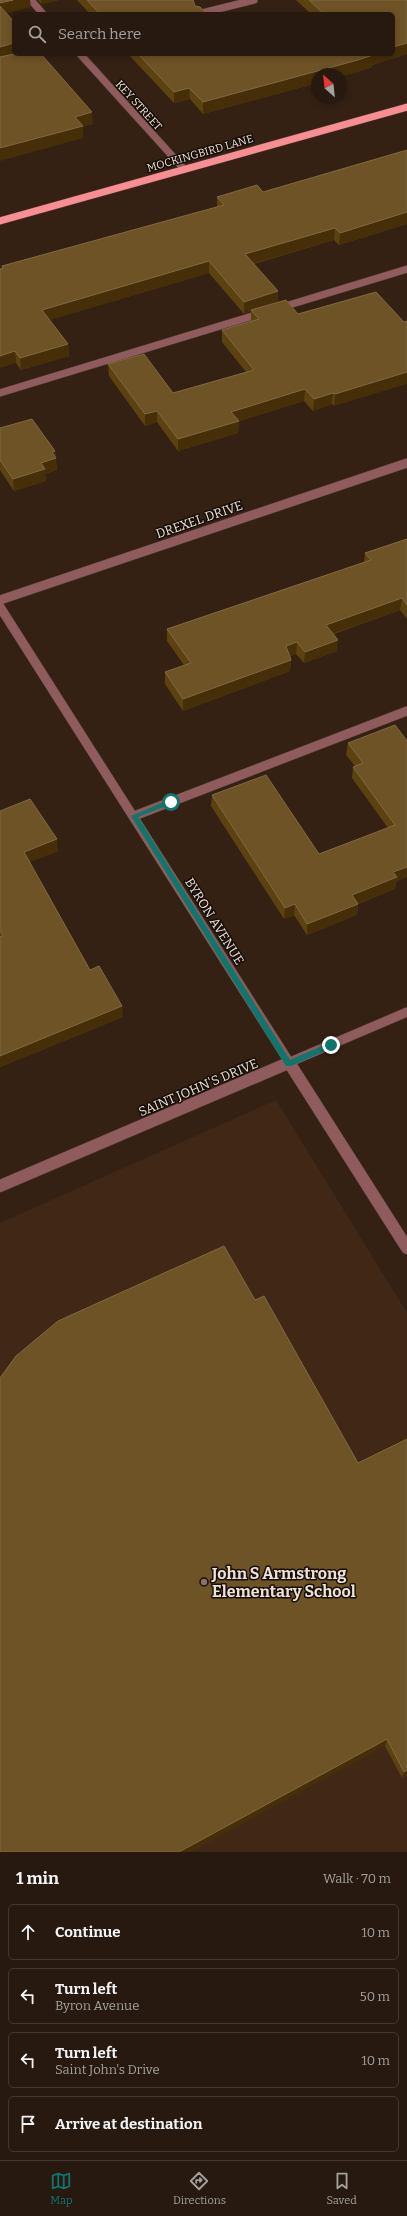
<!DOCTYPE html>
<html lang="en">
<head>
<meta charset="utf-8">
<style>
	:root { --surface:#27190f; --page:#33261d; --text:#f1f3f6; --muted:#a4a09e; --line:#43382f; --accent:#0f766e }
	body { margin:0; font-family:Bitter,serif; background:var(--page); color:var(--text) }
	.compass { position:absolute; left:311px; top:68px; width:36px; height:36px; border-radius:50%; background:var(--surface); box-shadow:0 2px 6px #0003; rotate:333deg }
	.stop { position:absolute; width:12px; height:12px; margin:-9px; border:3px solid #0f766e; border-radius:50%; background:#fff }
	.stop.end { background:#0f766e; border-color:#fff; box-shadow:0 1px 4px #0008 }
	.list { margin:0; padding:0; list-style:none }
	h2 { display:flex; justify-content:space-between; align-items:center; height:52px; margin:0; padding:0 16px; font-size:17px }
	h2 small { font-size:13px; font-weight:400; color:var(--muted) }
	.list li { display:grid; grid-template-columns:26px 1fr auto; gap:12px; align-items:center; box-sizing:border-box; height:56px; margin:0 8px 8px; padding:0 8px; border:1px solid var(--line); border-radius:6px }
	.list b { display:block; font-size:15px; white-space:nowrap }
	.list p { margin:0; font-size:13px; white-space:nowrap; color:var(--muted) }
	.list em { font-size:13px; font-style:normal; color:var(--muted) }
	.icon { flex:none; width:22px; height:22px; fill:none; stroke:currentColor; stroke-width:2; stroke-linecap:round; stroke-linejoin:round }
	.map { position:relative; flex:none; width:407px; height:1852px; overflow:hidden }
	.search { position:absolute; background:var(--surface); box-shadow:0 2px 6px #0003; left:12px; right:12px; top:12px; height:44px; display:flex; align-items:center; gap:10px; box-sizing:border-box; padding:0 14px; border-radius:6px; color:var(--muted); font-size:15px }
	.sheet { height:308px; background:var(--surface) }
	nav { display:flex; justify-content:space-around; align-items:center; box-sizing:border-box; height:56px; border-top:1px solid var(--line); background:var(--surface); font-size:11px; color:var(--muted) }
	nav a { display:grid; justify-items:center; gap:2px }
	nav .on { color:var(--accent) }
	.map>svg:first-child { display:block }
	.built { fill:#412816 }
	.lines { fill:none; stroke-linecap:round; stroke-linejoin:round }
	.minor-far2-casing { stroke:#4e3c2f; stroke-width:8 }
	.minor-far1-casing { stroke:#4e3c2f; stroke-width:10 }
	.minor-casing { stroke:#4e3c2f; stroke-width:13 }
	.major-casing { stroke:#4e3c2f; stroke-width:8 }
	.minor-far2 { stroke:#8f5b5d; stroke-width:7 }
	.minor-far1 { stroke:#8f5b5d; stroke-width:9 }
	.minor { stroke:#8f5b5d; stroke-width:12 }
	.major { stroke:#f88d93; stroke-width:7 }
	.wall { fill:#5d4211 }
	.shaded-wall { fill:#462e09 }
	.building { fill:#6d5326; stroke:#816942 }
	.route { fill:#0f766e }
	.education-dot { fill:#8d6e63; stroke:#150d07; stroke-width:1.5 }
	.labels { text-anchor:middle; stroke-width:3; stroke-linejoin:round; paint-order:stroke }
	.far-street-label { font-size:11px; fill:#eee1d8; stroke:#150d07 }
	.street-label { font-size:13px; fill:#eee1d8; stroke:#150d07 }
	.near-poi-label { font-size:16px; font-weight:bold; fill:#eee1d8; stroke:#150d07; text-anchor:start }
</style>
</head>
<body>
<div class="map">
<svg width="407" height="1852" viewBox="0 0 407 1852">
	<rect width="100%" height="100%" fill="#342114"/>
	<path class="built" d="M276,1100l131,213v539h-407v-629z"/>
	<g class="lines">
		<defs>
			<g id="minor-far2">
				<path d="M31,0l12,14"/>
				<path d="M198,14l56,-14"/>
				<path d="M80,54l104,115"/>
				<path d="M0,393l407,-124"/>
			</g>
			<g id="minor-far1">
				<path d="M0,600l407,-137"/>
				<path d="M0,607l291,458"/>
				<path d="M134,816l273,-105"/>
				<path d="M283,1065l124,-53"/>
			</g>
			<g id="minor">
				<path d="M290,1064l117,184"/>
				<path d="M0,1186l286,-122"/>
			</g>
			<path id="major" d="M0,221l407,-114"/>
		</defs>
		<use href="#minor-far2" class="minor-far2-casing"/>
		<use href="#minor-far1" class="minor-far1-casing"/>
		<use href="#minor" class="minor-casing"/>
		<use href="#major" class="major-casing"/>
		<use href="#minor-far2" class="minor-far2"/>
		<use href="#minor-far1" class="minor-far1"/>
		<use href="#minor" class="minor"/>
		<use href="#major" class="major"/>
	</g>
	<g class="wall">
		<path d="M38,0h21l-18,4z"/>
		<path d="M77,0h116l2,6 12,8h-117z"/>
		<path d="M296,0h111v54l-35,11v2l-15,5 -16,4v-2h-24v9l-114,31 -13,-15 -16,4 -46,-49h265v-40h-82z"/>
		<path d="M407,150v74l-68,21 -5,-5 -80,24 24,27v11l20,12 78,-22 -42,114 -2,-2 -19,7 -9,-10 -65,20 -1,12 -60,18 -21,-29 -12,4 -36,-50 -1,-12 65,29 73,-21 -24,-30v-12l29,-9v-10l-7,3 -35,-41 -160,47 19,24 1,12 -48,14 -5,-7 -14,-97 215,-59v-10l46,-5z"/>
		<path d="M0,428l55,23 2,19 -12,4 1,7 -32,10 -14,-21z"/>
		<path d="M407,539v80l-7,-9 -66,24 3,17 -33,12 -8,-9 -6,2 1,4 -1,11 -107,40 -18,-27v-12l19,-7 -17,-24v-12l197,-67 1,-9z"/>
		<path d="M395,725l1,157 -1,7 -37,15 -1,11 -50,20 -13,-20 -10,4 -73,-113 1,-11 107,59 69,-26 -36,-50 1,-11 2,-1 -9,-11 2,-12z"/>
		<path d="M0,811l58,40 -29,11 61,108 33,47 -123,50z"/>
		<path d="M224,1246l183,529 -5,3 -17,-32z"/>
	</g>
	<g class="shaded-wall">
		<path d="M13,0h17l1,7 -31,8v-12z"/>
		<path d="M41,0h18l-18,4z"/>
		<path d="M14,43v11l-14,5v-12z"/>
		<path d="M407,43v11l-35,11v2l-15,5 -16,4v-2h-24v9l-114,31v-12l168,-48h22v-7z"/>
		<path d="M189,88l1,11 -16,4v-11z"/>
		<path d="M92,112l1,12 -10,3v11l-83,23v-12l75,-32z"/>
		<path d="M407,212v12l-68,21 1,-12z"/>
		<path d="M335,228l-1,12 -89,26v-12z"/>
		<path d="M209,261v12l-166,49 -1,-12z"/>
		<path d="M278,291v12l-27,7v1l-7,3v-12z"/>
		<path d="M68,344l1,12 -48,14 -1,-12z"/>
		<path d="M15,351l1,12 -16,5v-12z"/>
		<path d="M407,372v12l-73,22 1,-12z"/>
		<path d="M305,389l-1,12 -65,20 -1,12 -60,18v-12l53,-27z"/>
		<path d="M333,393l-1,11 -19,7 1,-12z"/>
		<path d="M157,411v11l-12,4v-12z"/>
		<path d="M55,451l2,19 -12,4 1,7 -32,10 -1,-12 28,-16 11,-11z"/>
		<path d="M402,598l-2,12 -74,26v-11z"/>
		<path d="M338,640l-1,11 -33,12 1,-11z"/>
		<path d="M297,642l-1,12 -11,4 1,-12z"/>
		<path d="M291,660l-1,11 -107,40v-12z"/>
		<path d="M57,839l1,12 -33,13 -1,-12z"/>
		<path d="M407,867v10l-11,5 -1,7 -44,17 1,-11 41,-23z"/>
		<path d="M295,904l-1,11 -10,4 1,-11z"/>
		<path d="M358,904l-1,11 -50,20v-11z"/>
		<path d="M122,1006l1,11 -123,50v-11z"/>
		<path d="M387,1739l-2,7 -194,106h-12z"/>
		<path d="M407,1770v5l-5,3 2,-6z"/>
	</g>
	<g class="building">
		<path d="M0,0h13l-13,3z"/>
		<path d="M87,0h106l2,6 5,1 7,7h-107z"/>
		<path d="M309,0h98v43l-14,4v-33h-69z"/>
		<path d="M0,6l14,16v21l-14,4z"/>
		<path d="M14,54h27l51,58 -17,5 8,9 -83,22v-91z"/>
		<path d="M138,54h233l2,1 -15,5 -155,42 -14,-14 -15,4z"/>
		<path d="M407,150v62l-67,21 -5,-5 -90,26 33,37 -34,11 -35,-41 -167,49 26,34 -48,14 -5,-7 -15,5v-87l3,-1 -1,-2 222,-61 -7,-8 40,-12 6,7z"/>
		<path d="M376,292l28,30 3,-1v51l-72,22 -2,-1 -19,6 -9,-10 -74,23 8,9 -61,18 -21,-28 -12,3 -37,-50 36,-10 29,39 81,-23 -32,-40 37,-11 -8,-9 35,-10 12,14z"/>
		<path d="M32,419l23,32 -3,1 4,6 -15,5 4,6 -32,10 -13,-19v-32z"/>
		<path d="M407,539v66l-5,-7 -76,27 12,15 -33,12 -8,-10 -11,4 5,14 -108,39 -18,-27 26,-9 -24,-34 204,-69 -6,-7z"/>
		<path d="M395,725l12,16v126l-14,5 4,5 -45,18 6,9 -51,20 -12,-20 -10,4 -73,-113 54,-20 53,79 76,-29 -42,-58 10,-4 -15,-20z"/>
		<path d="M30,799l27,40 -33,13 66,118 9,-4 23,40 -122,50v-119l3,-1 -3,-6v-119z"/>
		<path d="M224,1246l31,54 9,-4 94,167 49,-24v331l-3,2 -17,-33 -208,113h-179v-474l16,-22 42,-35z"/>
	</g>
	<path class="route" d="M171,799l3,1v3l-36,14 152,243 41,-18 3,1v4l-43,19h-5l-155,-250z"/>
	<circle class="education-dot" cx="204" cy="1582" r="4"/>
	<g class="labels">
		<g class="far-street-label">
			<text transform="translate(139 105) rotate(48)" y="4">KEY STREET</text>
			<text transform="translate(200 153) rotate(-16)" y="4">MOCKINGBIRD LANE</text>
		</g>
		<g class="street-label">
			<text transform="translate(199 519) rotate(-19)" y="5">DREXEL DRIVE</text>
			<text transform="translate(215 921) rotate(58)" y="5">BYRON AVENUE</text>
			<text transform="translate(198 1087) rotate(-23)" y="5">SAINT JOHN'S DRIVE</text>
		</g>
		<g class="near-poi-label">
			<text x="212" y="1579">John S Armstrong<tspan x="212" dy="18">Elementary School</tspan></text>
		</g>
	</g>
</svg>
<svg class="compass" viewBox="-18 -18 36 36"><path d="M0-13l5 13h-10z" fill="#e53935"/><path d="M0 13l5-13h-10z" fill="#a4a09e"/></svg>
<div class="stop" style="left:171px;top:802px"></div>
<div class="stop end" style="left:331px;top:1045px"></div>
<div class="search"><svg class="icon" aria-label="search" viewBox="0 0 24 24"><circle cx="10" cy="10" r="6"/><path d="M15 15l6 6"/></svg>Search here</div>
</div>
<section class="sheet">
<h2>1 min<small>Walk · 70 m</small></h2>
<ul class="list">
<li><svg class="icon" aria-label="ahead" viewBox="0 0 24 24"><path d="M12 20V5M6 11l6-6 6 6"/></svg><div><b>Continue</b></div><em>10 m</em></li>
<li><svg class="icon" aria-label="left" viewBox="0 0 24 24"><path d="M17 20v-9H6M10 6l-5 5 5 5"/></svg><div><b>Turn left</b><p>Byron Avenue</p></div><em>50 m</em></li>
<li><svg class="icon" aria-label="left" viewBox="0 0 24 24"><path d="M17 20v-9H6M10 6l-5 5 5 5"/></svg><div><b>Turn left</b><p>Saint John's Drive</p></div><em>10 m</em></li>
<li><svg class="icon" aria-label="arrive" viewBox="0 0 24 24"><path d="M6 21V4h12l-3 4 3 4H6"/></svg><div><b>Arrive at destination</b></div></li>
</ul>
</section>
<nav>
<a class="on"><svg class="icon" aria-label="map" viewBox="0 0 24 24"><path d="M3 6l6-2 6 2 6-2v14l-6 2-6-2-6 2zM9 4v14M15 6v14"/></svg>Map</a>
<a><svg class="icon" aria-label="directions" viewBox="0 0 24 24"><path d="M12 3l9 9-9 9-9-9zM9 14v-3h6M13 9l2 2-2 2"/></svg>Directions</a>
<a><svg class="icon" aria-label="saved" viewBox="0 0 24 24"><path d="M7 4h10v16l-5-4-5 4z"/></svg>Saved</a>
</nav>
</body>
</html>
